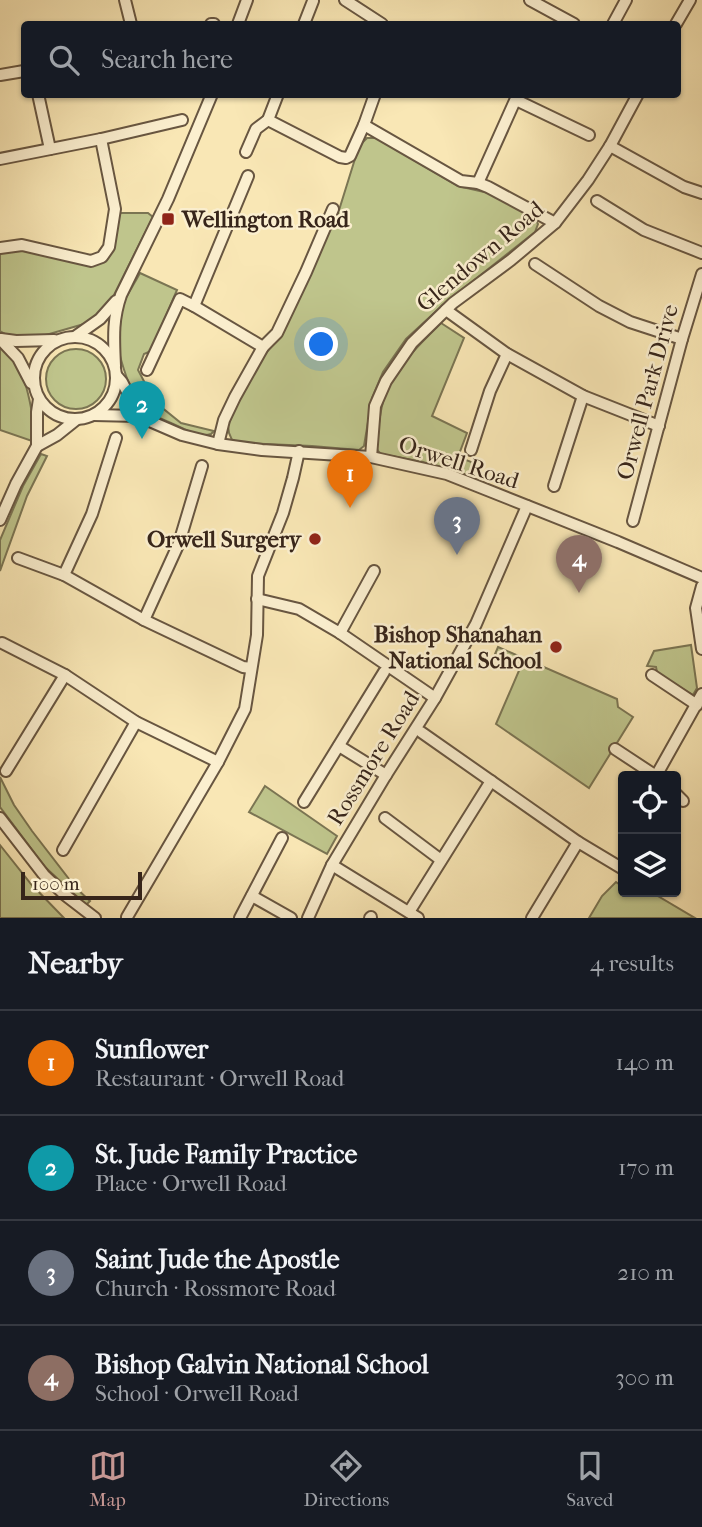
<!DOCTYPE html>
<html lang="en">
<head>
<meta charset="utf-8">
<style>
	:root { --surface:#171b24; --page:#20242c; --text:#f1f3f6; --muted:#9ea1a6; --line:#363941; --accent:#c59692 }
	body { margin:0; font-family:"IM FELL French Canon",serif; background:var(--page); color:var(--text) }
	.controls { position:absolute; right:21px; bottom:21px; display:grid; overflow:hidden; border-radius:7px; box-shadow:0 2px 5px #0004 }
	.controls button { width:63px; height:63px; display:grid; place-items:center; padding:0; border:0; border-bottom:2px solid var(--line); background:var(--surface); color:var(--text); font:35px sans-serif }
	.scale { position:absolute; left:21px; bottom:18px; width:121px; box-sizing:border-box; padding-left:7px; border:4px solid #37251a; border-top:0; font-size:19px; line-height:24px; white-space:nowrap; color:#37251a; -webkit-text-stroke:5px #fbefcf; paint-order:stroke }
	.you { position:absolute; left:322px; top:345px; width:24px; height:24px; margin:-18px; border:5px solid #fff; border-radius:50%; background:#1a73e8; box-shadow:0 0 0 10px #1a73e833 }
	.badge { display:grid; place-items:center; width:46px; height:46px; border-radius:50%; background:var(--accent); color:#fff; font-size:23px; font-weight:700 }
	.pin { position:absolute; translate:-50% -58px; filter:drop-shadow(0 2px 4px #0008) }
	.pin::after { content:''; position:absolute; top:37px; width:24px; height:21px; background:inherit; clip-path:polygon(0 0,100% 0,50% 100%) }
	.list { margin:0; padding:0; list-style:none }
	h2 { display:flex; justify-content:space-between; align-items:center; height:91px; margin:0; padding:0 28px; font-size:30px }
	h2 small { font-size:23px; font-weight:400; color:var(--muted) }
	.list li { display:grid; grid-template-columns:46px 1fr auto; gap:21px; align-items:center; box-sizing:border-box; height:105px; padding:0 28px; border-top:2px solid var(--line) }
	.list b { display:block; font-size:26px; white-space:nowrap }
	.list p { margin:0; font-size:23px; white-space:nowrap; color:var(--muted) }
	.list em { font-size:23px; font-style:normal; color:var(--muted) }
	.icon { flex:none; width:38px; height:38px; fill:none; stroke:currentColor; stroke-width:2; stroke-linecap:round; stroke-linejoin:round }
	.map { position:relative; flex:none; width:702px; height:918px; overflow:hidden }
	.search { position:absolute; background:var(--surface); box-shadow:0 2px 5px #0004; left:21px; right:21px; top:21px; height:77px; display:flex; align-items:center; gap:18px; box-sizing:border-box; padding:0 24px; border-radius:7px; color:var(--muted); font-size:26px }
	.sheet { height:511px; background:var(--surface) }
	nav { display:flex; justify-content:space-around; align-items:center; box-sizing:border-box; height:98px; border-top:2px solid var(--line); background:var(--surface); font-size:19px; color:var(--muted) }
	nav a { display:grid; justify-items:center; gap:4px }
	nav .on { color:var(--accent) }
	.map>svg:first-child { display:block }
	.green { fill:#bfc58c; stroke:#7b7553; stroke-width:2 }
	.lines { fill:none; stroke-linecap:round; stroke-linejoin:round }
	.minor-casing { stroke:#685641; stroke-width:14 }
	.minor { stroke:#fbefcf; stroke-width:10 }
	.poi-dot { fill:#8f2418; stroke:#fbefcf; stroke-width:2.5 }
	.labels { text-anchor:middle; stroke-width:5; stroke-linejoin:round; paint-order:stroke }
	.poi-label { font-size:23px; font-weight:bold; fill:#37251a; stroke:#fbefcf; text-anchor:end }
	.street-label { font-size:23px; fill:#37251a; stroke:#fbefcf }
</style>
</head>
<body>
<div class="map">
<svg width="702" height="918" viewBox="0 0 702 918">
	<rect width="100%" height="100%" fill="#f9e7b5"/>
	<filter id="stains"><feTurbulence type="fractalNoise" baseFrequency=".00286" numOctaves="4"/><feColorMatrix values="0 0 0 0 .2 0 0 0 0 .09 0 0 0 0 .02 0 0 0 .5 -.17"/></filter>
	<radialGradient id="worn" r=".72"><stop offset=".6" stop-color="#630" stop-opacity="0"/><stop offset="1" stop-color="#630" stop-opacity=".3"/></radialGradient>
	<g class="green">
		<path d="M367,138h9l82,48 35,8 42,24 3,6 -3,8 -91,72 -38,35 -23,33 -11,26 -8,48 -5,4 -47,-4 -71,-3 -9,-3 -3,-7 -1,-7 11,-29 19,-33 24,-32 48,-107 5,-2 24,-77z"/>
		<path d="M118,213h30l5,4 -44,88 -9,9 -16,10 -52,15 -25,-4 -7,-4v-78l22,-3 80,12z"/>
		<path d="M140,273l37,17 -26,61 -7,3 -6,16 17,32 26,21 33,8 -3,3c-13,4 -28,-6 -40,-11 -10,-4 -20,-8 -28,-16 -14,-13 -28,-61 -27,-80 1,-17 16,-39 24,-54z"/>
		<path d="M441,323l23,15 -32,78 35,17 -9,24 16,6 -4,12 -15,-3 -32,-10 -42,-8 -3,-3 -2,-4c3,-22 4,-46 15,-65 12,-22 32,-41 50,-59z"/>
		<path d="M0,345c5,5 12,10 15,16 11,15 22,63 17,80l-32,-11z"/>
		<circle cx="76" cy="379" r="30"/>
		<path d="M41,454l6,2 -20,40 -27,75v-31l23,-54z"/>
		<path d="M691,645l6,43 -4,7 -33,-20 -3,-3 -1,-5 -9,-1 7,-15z"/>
		<path d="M498,647l119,52 1,8 15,10 -44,71 -93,-64 25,-58 -26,-12z"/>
		<path d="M0,777l14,28 18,26 44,57 14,13 -4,4 -41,-38 -45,-60z"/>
		<path d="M265,786l72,50 -10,18 -78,-42z"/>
		<path d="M0,845l31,39 33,34h-64z"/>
		<path d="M616,882l7,5v5h28l44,26h-106l13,-22z"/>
	</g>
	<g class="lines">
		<defs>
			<g id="minor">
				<path d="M125,0l6,24"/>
				<path d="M345,0l37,24"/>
				<path d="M530,0l44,24"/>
				<path d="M211,24h3"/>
				<path d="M238,24l9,-24"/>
				<path d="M304,24l9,-23"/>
				<path d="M613,24l13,-24"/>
				<path d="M676,24l14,-24"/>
				<path d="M0,75l24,-4"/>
				<path d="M38,94l12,55"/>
				<path d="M278,94l-10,26 72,37 6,1 4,-2 14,-31"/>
				<path d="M375,94l-11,31 97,56 17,2 10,4 67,36"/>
				<path d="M516,100l73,35"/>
				<path d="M610,146l74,41 18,6"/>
				<path d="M246,152l10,-23 12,-9"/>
				<path d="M0,159l101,-20 81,-19"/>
				<path d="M478,183l40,-89"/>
				<path d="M597,201l47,29 58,23"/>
				<path d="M0,248l22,-3 69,16 11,-4 7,-10 6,-38 -14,-70"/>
				<path d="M535,264l64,42 31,16 52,17"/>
				<path d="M194,306l54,-130"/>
				<path d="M446,310l61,44 76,42 76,30"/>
				<path d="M76,336l24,-17 16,-18"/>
				<circle cx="75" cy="378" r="41"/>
				<path d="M0,339l18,19 13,25"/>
				<path d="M1,339l15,2 38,-1"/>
				<path d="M115,366c-1,-26 -3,-45 6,-71l47,-96 44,-105"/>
				<path d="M147,370l33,-71 14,7 69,41"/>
				<path d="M116,375l6,7 11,21 14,14"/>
				<path d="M94,415l44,1 44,19 36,9 44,6 109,7 76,17 171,68 84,36"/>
				<path d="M218,444l6,-24 11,-23 28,-50 14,-14 29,-61 27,-63"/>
				<path d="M37,446l20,-11 20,-16"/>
				<path d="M471,450l19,-59 17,-37"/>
				<path d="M371,457l4,-51 11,-25 26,-38 41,-40 58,-43 44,-37 33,-43 22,-34 28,-52"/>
				<path d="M554,486l29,-90"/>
				<path d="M0,520l16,-36 21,-38v-34l2,-13"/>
				<path d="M633,521l49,-182 20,-65"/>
				<path d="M18,558l46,17 80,45 99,47 8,1"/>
				<path d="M64,575l28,-61 24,-76"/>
				<path d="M702,586l-6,22 6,41"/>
				<path d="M257,599l42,10 41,24 95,65"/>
				<path d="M144,620l35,-77 23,-77"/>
				<path d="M340,633l34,-62"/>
				<path d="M2,643l63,32 71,47 82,40"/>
				<path d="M652,675l45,30"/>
				<path d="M421,732l157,110 45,27"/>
				<path d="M339,746l47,29"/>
				<path d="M615,749l41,27"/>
				<path d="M6,771l59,-96"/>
				<path d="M656,776l46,-82"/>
				<path d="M676,794l7,7"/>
				<path d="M304,802l80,-130"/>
				<path d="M0,818l44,57 21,20 30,23"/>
				<path d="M385,818l56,42"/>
				<path d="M63,850l73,-128"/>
				<path d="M332,865l86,53"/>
				<path d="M252,896l39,22"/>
				<path d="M409,912l82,-131"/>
				<path d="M127,917l91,-155 27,-53 12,-74 1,-59 25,-63 10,-35 6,-27"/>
				<path d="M240,918l42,-80"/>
				<path d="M308,918l24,-53 54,-90 49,-77 41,-74 51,-118"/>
				<path d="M370,918l1,-1"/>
				<path d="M532,918l46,-76"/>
			</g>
		</defs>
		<use href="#minor" class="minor-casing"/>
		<use href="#minor" class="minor"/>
	</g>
	<g class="poi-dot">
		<rect x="161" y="212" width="14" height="14" rx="3.5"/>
		<circle cx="315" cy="539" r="7"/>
		<circle cx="556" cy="647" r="7"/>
	</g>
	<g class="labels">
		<g class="poi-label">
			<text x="182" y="227" text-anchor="start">Wellington Road</text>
			<text x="301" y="547">Orwell Surgery</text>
			<text x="542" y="642">Bishop Shanahan<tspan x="542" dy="26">National School</tspan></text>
		</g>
		<g class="street-label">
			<text transform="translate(480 256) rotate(-40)" y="8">Glendown Road</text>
			<text transform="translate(647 392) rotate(-75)" y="8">Orwell Park Drive</text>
			<text transform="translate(459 462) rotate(18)" y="8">Orwell Road</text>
			<text transform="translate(373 758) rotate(-58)" y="8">Rossmore Road</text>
		</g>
	</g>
	<rect width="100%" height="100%" filter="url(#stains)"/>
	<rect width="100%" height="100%" fill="url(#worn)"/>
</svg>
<div class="controls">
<button><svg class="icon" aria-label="locate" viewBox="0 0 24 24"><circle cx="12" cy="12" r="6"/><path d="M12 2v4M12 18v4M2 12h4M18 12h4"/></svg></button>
<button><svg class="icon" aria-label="layers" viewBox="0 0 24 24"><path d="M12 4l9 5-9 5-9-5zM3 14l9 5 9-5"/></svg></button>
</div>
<div class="scale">100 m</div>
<div class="you"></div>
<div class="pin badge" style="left:350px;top:508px;background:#e8710a">1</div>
<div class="pin badge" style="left:142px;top:439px;background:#0f9aa8">2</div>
<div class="pin badge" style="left:457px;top:555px;background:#6b7280">3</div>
<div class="pin badge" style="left:579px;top:593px;background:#8d6e63">4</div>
<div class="search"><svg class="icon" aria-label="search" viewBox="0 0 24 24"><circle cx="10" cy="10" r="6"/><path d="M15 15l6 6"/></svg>Search here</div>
</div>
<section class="sheet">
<h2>Nearby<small>4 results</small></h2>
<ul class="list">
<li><span class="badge" style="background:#e8710a">1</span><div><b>Sunflower</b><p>Restaurant · Orwell Road</p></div><em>140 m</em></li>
<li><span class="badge" style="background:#0f9aa8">2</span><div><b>St. Jude Family Practice</b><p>Place · Orwell Road</p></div><em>170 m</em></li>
<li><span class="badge" style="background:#6b7280">3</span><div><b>Saint Jude the Apostle</b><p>Church · Rossmore Road</p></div><em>210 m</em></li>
<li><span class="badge" style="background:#8d6e63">4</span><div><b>Bishop Galvin National School</b><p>School · Orwell Road</p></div><em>300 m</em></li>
</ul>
</section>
<nav>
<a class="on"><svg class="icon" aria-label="map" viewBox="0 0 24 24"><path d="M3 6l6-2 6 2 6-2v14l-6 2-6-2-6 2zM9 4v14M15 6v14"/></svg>Map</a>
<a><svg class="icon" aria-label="directions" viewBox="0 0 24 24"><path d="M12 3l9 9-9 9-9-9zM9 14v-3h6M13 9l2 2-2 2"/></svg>Directions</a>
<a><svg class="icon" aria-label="saved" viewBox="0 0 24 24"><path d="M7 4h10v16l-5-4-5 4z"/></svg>Saved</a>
</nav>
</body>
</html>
